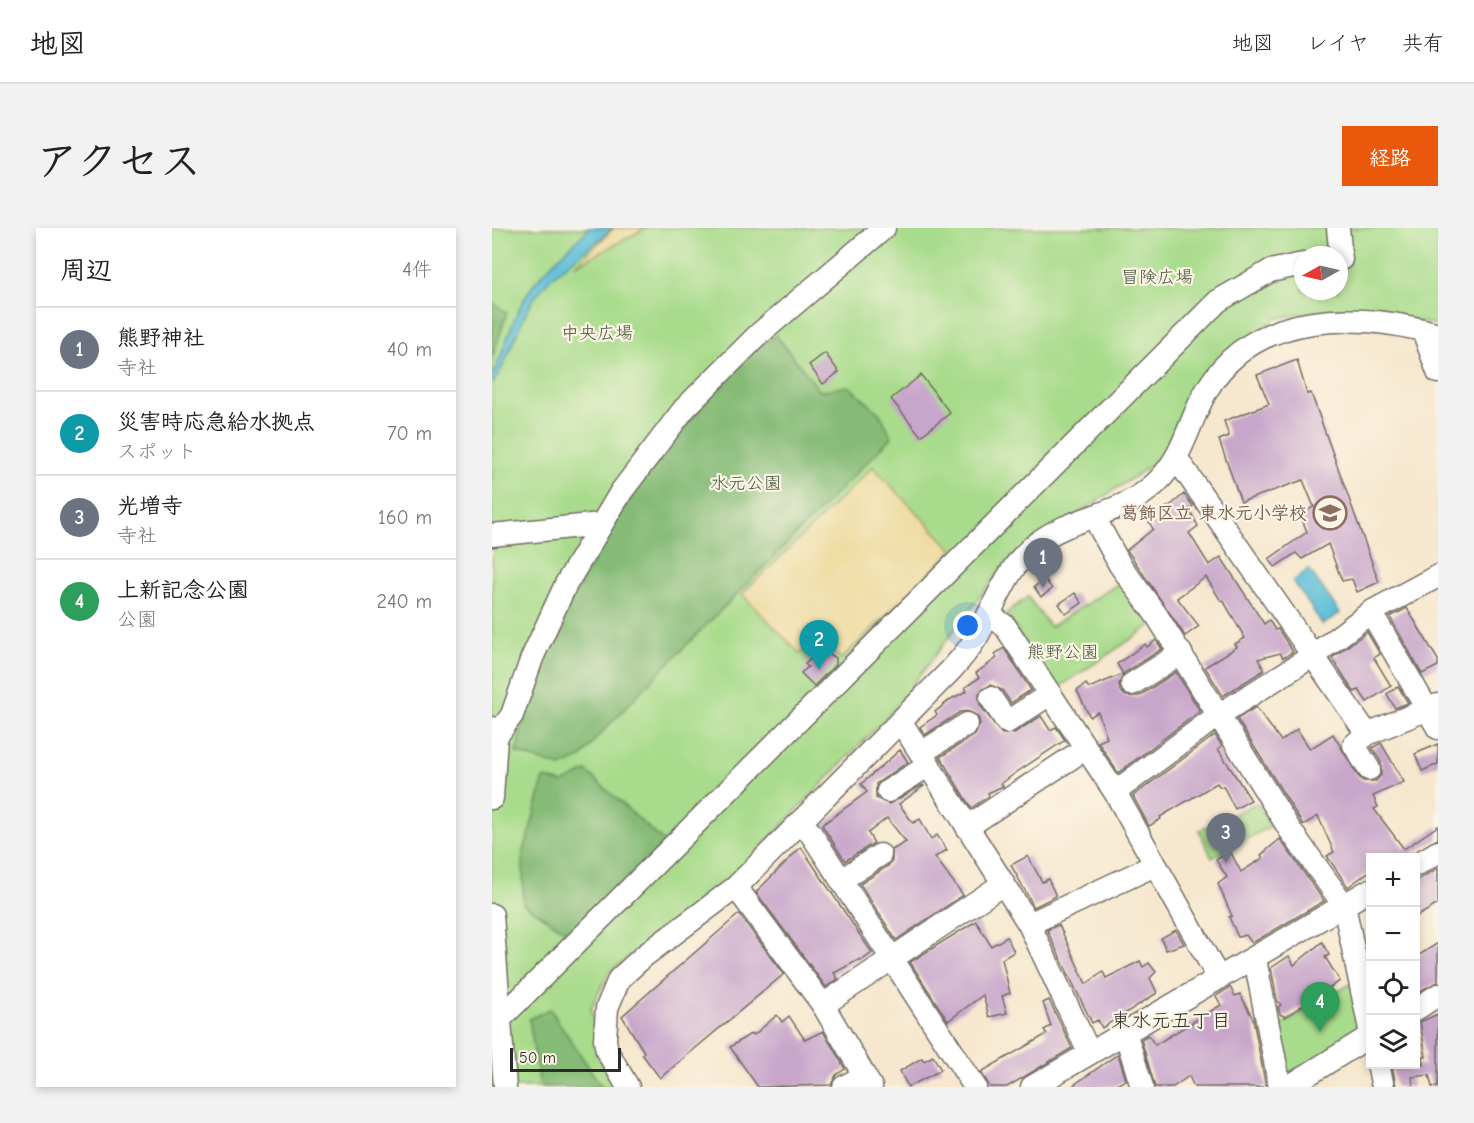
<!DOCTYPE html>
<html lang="ja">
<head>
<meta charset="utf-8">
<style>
	:root { --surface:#fff; --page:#f2f2f2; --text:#222; --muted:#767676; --line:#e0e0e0; --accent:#ea580c }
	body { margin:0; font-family:"Comic Neue","Klee One",sans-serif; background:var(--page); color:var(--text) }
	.controls { position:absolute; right:18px; bottom:18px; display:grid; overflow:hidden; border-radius:0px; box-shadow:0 3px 9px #0003 }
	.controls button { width:54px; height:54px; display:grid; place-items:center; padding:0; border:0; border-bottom:2px solid var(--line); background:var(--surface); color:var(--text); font:30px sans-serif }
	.compass { position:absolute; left:802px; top:18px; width:54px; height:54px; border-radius:50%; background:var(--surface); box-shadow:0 3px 9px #0003; rotate:262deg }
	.scale { position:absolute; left:18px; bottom:15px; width:111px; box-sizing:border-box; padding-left:6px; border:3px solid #2b2b2b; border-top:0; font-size:16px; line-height:21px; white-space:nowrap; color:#2b2b2b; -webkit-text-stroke:4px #fcf5e5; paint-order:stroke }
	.you { position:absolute; left:476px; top:398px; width:21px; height:21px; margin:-15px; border:4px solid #fff; border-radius:50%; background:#1a73e8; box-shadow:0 0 0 9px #1a73e833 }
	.badge { display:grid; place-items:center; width:39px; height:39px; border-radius:50%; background:var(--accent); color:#fff; font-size:20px; font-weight:700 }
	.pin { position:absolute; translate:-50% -50px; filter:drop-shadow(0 2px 3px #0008) }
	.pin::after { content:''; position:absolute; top:32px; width:21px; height:18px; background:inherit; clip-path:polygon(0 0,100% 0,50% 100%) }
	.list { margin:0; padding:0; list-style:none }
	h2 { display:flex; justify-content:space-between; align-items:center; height:78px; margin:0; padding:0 24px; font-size:26px }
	h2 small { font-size:20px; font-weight:400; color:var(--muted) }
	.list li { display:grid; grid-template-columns:39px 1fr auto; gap:18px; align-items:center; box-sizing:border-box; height:84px; padding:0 24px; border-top:2px solid var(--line) }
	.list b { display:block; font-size:22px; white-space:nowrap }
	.list p { margin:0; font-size:20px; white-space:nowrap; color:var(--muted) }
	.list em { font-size:20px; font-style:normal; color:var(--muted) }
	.icon { flex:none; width:33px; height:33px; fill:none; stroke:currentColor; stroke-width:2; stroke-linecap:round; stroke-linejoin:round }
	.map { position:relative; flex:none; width:946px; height:859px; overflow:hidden; border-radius:0px }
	header { display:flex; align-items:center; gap:36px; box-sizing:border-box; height:84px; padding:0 30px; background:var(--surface); border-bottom:2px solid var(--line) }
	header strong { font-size:28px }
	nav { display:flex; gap:33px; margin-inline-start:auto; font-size:21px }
	.intro { display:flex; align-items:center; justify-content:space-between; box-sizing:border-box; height:144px; padding:0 36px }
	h1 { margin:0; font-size:42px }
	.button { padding:15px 27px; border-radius:0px; background:var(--accent); color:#fff; font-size:21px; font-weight:700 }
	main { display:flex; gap:36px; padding:0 36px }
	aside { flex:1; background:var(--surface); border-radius:0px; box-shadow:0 3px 9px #0003 }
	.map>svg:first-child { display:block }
	.green { fill:#a8db8b; stroke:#6a835b; stroke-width:1.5; fill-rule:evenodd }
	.forest { fill:#86bb77; stroke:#587351; stroke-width:1.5 }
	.sand { fill:#eeda9e; stroke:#8c8264; stroke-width:1.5 }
	.water { fill:#5abed8; stroke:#427482; stroke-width:1.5 }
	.building { fill:#c8a6cb }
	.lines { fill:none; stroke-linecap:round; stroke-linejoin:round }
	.minor-casing { stroke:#726d64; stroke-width:25 }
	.minor { stroke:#fff; stroke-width:22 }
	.labels { text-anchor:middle; stroke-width:4.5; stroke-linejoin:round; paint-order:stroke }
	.park-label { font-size:18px; fill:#4a5743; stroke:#fcf5e5 }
	.education-label { font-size:18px; font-weight:bold; fill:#785e54; stroke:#fcf5e5; text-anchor:end }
	.neighbourhood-label { font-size:20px; fill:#2b2b2b; stroke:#fcf5e5 }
</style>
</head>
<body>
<header>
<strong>地図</strong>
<nav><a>地図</a><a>レイヤ</a><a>共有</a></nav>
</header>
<div class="intro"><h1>アクセス</h1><a class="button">経路</a></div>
<main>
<aside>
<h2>周辺<small>4件</small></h2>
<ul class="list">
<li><span class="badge" style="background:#6b7280">1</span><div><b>熊野神社</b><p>寺社</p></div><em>40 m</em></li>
<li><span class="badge" style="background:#0f9aa8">2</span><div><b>災害時応急給水拠点</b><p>スポット</p></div><em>70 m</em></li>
<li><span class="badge" style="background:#6b7280">3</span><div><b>光増寺</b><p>寺社</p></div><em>160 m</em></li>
<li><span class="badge" style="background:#2e9e5b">4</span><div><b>上新記念公園</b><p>公園</p></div><em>240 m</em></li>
</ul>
</aside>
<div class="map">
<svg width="946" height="859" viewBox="0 0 946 859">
	<rect width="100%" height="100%" fill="#fcf5e5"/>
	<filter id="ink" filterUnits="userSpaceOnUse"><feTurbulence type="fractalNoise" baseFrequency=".0167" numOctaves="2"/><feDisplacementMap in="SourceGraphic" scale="12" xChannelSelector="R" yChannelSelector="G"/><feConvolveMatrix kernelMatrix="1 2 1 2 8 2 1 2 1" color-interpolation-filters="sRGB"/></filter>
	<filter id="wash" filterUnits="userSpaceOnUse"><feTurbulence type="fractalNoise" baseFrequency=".008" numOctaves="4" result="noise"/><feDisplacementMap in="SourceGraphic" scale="24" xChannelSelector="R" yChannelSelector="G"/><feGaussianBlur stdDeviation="1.35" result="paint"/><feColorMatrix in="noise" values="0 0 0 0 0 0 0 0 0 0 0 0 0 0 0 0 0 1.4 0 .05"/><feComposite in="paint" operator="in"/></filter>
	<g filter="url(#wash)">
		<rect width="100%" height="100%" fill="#f6e7ce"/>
		<g class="green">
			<path d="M0,0h946v97l-72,-13 -37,-3 -52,9 -47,31 -63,106 -159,105 -114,149 -164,171 -121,92 -18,37 11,54 14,24h-124zM811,27h36v36h-36z"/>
			<path d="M629,354l31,43 -97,65 -49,-77 22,-16 22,30z"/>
			<path d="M765,575l14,23 -59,32 -13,-28z"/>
			<path d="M862,754l14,53 -85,50 -10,-55z"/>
		</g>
		<g class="forest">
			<path d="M0,74l15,11 -15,46z"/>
			<path d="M284,107l44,56 29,-5 31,28 12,23 -242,245 -57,60 -12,16 -20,9 -45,-14 20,-85 79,-149 53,-71 69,-84z"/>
			<path d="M94,543l79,72 -93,92 -49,-31v-49l21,-77 19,5z"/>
			<path d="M58,781l52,78h-62l-11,-68z"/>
		</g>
		<g class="sand">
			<path d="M122,0h32l-71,38z"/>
			<path d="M381,239l80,83 -112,109 -18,-19 -9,1 -14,13 -58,-60z"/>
		</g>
		<g class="water">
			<path d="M97,0h23c-23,24 -54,38 -74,65 -20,27 -26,63 -46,92v-8c13,-29 21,-62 39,-89 16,-23 39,-39 58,-60z"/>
			<path d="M817,341l31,44 -17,12 -30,-44z"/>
		</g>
		<g id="blocks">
			<g class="building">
				<path d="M333,125l14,19 -16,12 -14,-19z"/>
				<path d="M805,132l10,34 4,-1 68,189 -22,10 -5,-13 -10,2 -14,-37 -26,15 -6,-6 -21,14 -6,-8 38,-27 -7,-18 14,-7 -11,-27 -62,22 -22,-62 10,-4 -5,-15 45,-17 -12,-29z"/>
				<path d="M429,147l29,38 -29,23 -30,-37z"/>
				<path d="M692,266l9,12 -4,3 9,17 -9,7 20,32 12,-8 43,67 5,-4 6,10 3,-1 15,23 -10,6 -3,-5 -22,6 6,11 -41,26 -18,-29 32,-20 -2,-3 10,-6 -22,-38 -2,1 -15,-24 -29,21 22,28 -14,10 -58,-86 26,-21 -6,-11 24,-13z"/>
				<path d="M553,351l7,10 -11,8 -7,-10z"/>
				<path d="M583,365l7,10 -16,11 -7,-10z"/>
				<path d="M915,380l31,52v6l-16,8 -32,-57z"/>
				<path d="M875,404l13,22 -6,4 17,28 -24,16 -8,-12 -5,2 -22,-34z"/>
				<path d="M664,412l6,9 -38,24 -5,11 1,7 6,5h13l37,-24 24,39 -82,62 -20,-31 9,-4 -9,-26 -8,5 -13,-26 9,-7 3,4 34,-14 -6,-10 28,-20 2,3z"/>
				<path d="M512,420l27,42 -20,13 -9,-13 -12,-5 -11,8 1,12 22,29 12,-1 27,-17 9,14 6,-3 9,13 -51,34 -13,10 2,2 -15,7 1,3 -18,12 -31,-51 35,-22 5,-11 -2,-8 -11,-5 -7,1 -35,23 -5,-8 17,-12 -2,-3 16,-13 16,-8 -2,-4 14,-9 -3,-5 21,-15 -2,-4z"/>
				<path d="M330,421l14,9v6l-22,22 -13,-13 7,-6 -3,-3z"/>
				<path d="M906,458l10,17 -13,5 -8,-14z"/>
				<path d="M764,479l25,34 16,-12 13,20 23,-15 25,42 5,5h13l5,-6v-13l-9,-14 9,-5 23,39 -31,14 5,11 -4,2 30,40 34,-23v13l-33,19h-34v12l-23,17 -21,-31 7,-4 -16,-36 -15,9 -66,-106z"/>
				<path d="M723,507l7,11 -4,3 33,51 -16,9 -12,-23 -3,1 -3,-4 -57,34 1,2 -12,7 -16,-30z"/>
				<path d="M946,516v20l-16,7 -7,-17z"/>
				<path d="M408,522l8,12 -32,22v14l13,6 34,-19 1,1 -25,18 14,19 7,-4 11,20 6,-4 10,15 -12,7 28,38 -67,45 -36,-56 28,-18 4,-5v-11l14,-8 -19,-24 -19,15 6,10 -29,18 -23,-36 45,-33 -6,-8z"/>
				<path d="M788,611l44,62 -72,42 -6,-8 -8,2 -9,-20 3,-1 -14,-32 9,-7 -11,-17 14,-9 11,21 22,-14 -2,-3z"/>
				<path d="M309,619l71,106 -11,8 -1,-2 -26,14 4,6 -12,8 -70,-95z"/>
				<path d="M536,628l14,26 6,-3 8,17 -22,11 -23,-42z"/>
				<path d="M946,640v36l-22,13v-36z"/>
				<path d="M247,686l45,60 -124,104 -18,-24 2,-2 -22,-36z"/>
				<path d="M484,693l15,25 16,-9 7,15 -12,7 8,34 -8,3 5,17 -18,4 -6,-22 -35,26 -38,-59z"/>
				<path d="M567,697l27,59 17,-12 3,6 34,-17 3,6 6,-4 7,9 -6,6 7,15 -55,35 -4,-8 -6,3 -45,-93z"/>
				<path d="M684,702l8,14 -18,6 -5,-12z"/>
				<path d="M830,714l7,13 -4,2 15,24 -55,36 -5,-3 -2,-7 3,-2 -4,-5 -6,-32 18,-12 5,9z"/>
				<path d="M946,715v39l-22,11v-36z"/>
				<path d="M738,759l5,9 5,-2 13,25 13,68h-72l-5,-11 -16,11h-18l-14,-48 7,-4 7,10 66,-40 -5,-9z"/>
				<path d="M557,772l23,48 -65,39h-17l-9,-15 66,-38 -3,-4 7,-4 -8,-23z"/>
				<path d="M946,786v73h-6l-3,-12 -17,2 1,10h-17l-4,-22h32l-1,-8h3l-6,-35z"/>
				<path d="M285,787l5,7 7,-6 16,24 18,-9 22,38 -9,6 -5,10 -73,2 -28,-40 22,-14 2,2z"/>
				<path d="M626,826l8,26 -13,7h-42z"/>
				<path d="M441,828l8,14 -33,17 -8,-16 22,-13 2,3z"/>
			</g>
		</g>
	</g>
	<g filter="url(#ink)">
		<use href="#blocks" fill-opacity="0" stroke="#726d64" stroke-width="1.5"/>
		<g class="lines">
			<defs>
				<g id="minor">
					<path d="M846,0l3,31 -2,1"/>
					<path d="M931,102l15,42"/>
					<path d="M685,231l190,275 71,-29"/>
					<path d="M602,289l26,48 37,51 133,214 54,75 26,124"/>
					<path d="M0,307l109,-11"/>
					<path d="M879,384l67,116"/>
					<path d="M497,386l16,12 110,166 103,185"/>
					<path d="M640,456l49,-31"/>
					<path d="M499,470l16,24 43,-28"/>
					<path d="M409,494l128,202 60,128"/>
					<path d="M0,500l4,9 -4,61"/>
					<path d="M875,506l-13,11 15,24"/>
					<path d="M4,509l16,-22 20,-57 34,-74 55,-92 63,-83 74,-74 126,-107"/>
					<path d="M429,525l46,-29"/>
					<path d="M396,563l41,-26"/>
					<path d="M623,564l102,-76 97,-61 57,-43 67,-36"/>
					<path d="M310,595l8,9 165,255"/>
					<path d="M475,599l119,-79"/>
					<path d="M924,637l22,-13"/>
					<path d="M349,652l39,-25"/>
					<path d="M244,659l87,118 48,82"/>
					<path d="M0,687l13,172"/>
					<path d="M537,696l126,-59"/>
					<path d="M763,731l25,128"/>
					<path d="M331,777l180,-121"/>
					<path d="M924,781l22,-14"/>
					<path d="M8,791l718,-718 52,-30 33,-7"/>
					<path d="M633,804l17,55"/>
					<path d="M886,836l5,23"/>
					<path d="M136,859l-21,-36 -2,-11 2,-32 12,-29 25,-23 92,-69 214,-216c12,-13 24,-27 32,-44 16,-29 27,-62 54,-83 37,-29 86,-28 120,-61 30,-29 32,-62 52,-95 48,-79 152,-76 230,-54"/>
					<path d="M352,859l20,-11"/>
					<path d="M540,859l338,-197"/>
					<path d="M796,859l82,-51"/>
				</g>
			</defs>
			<use href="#minor" class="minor-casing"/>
			<use href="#minor" class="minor"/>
		</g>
	</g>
	<defs>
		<symbol id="school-ring" viewBox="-11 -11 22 22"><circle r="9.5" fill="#fcf5e5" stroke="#8d6e63" stroke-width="1.5"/><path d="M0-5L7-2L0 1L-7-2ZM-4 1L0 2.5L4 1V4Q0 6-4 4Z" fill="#8d6e63"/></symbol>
	</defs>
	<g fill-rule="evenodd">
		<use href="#school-ring" x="819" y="266" width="38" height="38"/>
	</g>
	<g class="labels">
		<g class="park-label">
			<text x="665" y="55">冒険広場</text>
			<text x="105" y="111">中央広場</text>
			<text x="254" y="261">水元公園</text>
			<text x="571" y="430">熊野公園</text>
		</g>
		<g class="education-label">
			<text x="815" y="291">葛飾区立 東水元小学校</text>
		</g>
		<g class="neighbourhood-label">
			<text x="679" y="799">東水元五丁目</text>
		</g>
	</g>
</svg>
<div class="controls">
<button>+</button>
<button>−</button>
<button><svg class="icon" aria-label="locate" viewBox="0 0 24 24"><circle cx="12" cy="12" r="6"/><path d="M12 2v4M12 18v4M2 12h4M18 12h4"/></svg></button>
<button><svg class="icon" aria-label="layers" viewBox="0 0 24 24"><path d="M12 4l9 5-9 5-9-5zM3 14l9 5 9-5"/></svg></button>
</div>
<svg class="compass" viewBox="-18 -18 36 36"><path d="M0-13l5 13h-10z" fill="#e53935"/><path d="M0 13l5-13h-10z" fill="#767676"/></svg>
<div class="scale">50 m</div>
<div class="you"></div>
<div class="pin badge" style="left:551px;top:360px;background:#6b7280">1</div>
<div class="pin badge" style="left:327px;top:442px;background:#0f9aa8">2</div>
<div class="pin badge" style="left:734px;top:635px;background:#6b7280">3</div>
<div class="pin badge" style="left:828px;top:804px;background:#2e9e5b">4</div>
</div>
</main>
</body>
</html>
